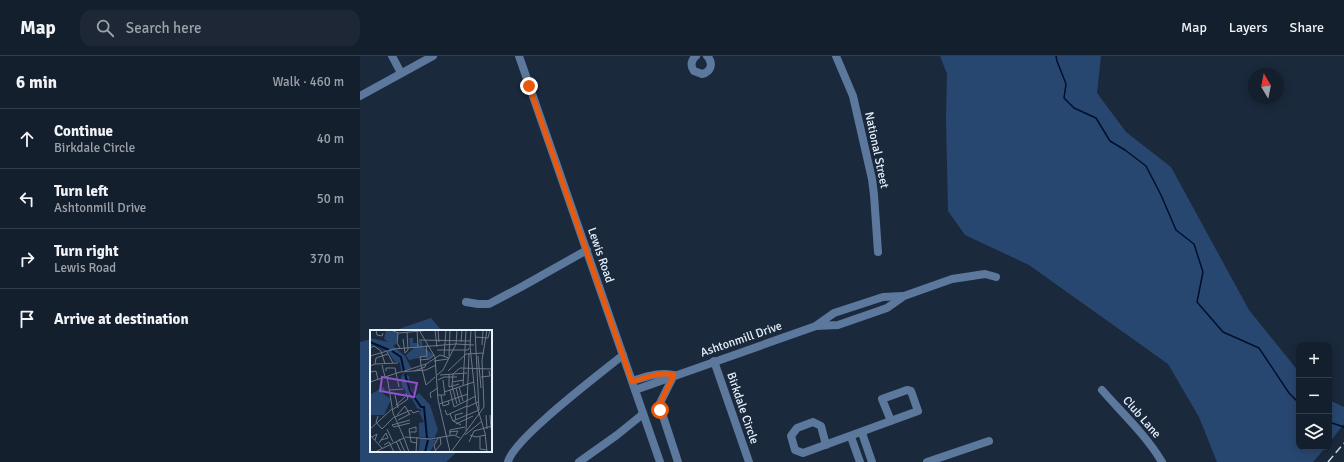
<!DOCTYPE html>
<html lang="en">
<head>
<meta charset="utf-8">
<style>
	:root { --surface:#141f2d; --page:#1d2735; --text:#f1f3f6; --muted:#9da2aa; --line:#333d49 }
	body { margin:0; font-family:Signika,sans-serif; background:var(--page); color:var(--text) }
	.controls { position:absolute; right:12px; bottom:12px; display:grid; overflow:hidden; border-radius:8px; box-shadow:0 2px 10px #0003 }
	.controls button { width:36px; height:36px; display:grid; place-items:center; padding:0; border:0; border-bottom:1px solid var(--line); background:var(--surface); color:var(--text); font:20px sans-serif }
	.compass { position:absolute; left:888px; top:12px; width:36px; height:36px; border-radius:50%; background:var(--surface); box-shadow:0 2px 10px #0003; rotate:350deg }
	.stop { position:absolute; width:12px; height:12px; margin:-9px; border:3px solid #ea580c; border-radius:50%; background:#fff }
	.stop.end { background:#ea580c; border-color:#fff; box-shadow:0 1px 4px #0008 }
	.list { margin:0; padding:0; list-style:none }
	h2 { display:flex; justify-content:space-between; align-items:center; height:52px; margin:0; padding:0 16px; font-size:17px }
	h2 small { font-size:13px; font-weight:400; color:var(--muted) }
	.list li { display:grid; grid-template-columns:26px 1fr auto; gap:12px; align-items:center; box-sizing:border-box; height:60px; padding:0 16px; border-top:1px solid var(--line) }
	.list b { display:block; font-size:15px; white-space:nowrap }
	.list p { margin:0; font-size:13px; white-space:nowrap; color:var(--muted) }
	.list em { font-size:13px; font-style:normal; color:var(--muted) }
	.icon { flex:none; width:22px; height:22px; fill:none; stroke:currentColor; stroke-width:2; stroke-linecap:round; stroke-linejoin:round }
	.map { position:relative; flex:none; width:984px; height:406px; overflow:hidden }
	header { display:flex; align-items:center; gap:24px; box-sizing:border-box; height:56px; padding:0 20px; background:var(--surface); border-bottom:1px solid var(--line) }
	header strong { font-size:19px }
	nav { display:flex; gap:22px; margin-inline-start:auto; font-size:14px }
	.search { width:280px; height:36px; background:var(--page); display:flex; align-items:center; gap:10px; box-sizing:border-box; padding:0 14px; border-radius:12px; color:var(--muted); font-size:15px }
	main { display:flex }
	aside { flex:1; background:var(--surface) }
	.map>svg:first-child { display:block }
	.green { fill:#284770 }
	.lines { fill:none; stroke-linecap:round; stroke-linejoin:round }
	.stream { stroke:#000f2d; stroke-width:1.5 }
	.minor { stroke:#5c789c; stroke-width:8 }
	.rail { stroke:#cbd5e2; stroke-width:1.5; stroke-dasharray:8 4; stroke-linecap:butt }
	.route { stroke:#ea580c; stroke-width:5 }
	.labels { text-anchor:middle; stroke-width:4; stroke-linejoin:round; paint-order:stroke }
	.street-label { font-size:12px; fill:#e7f1fd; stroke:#1b293c }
	.inset-river { fill:none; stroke:#000f2d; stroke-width:2 }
	.inset-road { fill:none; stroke:#6d7989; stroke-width:1 }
	.view { fill:#9153cb; fill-opacity:0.15; stroke:#9153cb; stroke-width:2 }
	.inset-edge { fill:none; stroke:#e7f1fd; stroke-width:2 }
</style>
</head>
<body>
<header>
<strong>Map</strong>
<div class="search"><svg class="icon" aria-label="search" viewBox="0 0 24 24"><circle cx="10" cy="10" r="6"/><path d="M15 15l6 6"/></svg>Search here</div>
<nav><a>Map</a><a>Layers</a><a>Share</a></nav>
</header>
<main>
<aside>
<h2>6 min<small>Walk · 460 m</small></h2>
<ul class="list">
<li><svg class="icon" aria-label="ahead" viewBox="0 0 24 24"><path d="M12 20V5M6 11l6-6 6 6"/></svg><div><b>Continue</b><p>Birkdale Circle</p></div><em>40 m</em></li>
<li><svg class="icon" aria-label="left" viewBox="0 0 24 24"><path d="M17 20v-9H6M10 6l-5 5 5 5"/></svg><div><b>Turn left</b><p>Ashtonmill Drive</p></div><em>50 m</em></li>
<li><svg class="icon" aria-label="right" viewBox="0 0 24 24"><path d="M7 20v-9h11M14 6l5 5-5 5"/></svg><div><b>Turn right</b><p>Lewis Road</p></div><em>370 m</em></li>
<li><svg class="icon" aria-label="arrive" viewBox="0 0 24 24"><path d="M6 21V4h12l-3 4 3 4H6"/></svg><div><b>Arrive at destination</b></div></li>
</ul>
</aside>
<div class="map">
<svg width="984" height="406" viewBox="0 0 984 406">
	<rect width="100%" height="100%" fill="#1b293c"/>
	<g class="green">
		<path d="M580,0h161l-4,37 29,39 45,35 78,143 50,62v75h27l-13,15h-96l-18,-45 -31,-53 -139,-99 -64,-30 -17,-24 -2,-92 1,-45z"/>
		<path d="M71,262l11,13h-49z"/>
		<path d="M11,283v112h87l-12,11h-86v-120z"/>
		<path d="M969,344l15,7v17l-15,19z"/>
	</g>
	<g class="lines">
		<g class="stream">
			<path d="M696,0l1,5 9,23 -2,14 10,10 22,10 14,23 15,9 21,16 15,29 15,35 18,14 9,28 -6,30 26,30 36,16 30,45 10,10"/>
			<path d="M969,366l15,5"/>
		</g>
		<g class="minor">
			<path d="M32,0l9,17"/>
			<path d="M159,0l141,406"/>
			<path d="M336,0c-5,4 -6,10 -2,15l8,3c9,-2 12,-11 5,-18"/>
			<path d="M476,0l17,40 19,83 2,16 4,57"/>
			<path d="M0,40l73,-40"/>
			<path d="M106,246l12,2h11l34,-18 64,-36"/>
			<path d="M457,269l17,-12 49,-16 19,-1"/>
			<path d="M354,305l35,101"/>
			<path d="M314,319l-14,28v4l18,55"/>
			<path d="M272,325c14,-4 26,-9 41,-6"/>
			<path d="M275,334l181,-64 22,-1 49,-17 17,-12 48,-17 33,-5 11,3"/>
			<path d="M742,334c20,23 44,45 60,72"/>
			<path d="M502,377l10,29"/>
			<path d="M491,381l9,25"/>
			<path d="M466,389l-5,-19 -8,-4 -16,6 -6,8 4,14 8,3 115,-42 -7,-20 -4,-1 -25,9 9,22"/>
			<path d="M148,406c5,-23 93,-89 115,-107"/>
			<path d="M219,406l38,-27 26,-21"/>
			<path d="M567,406l62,-21"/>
		</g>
		<path class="rail" d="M968,406l16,-19"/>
	</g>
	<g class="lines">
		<path class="route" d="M169,30l103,296c14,-5 27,-10 42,-7l-14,28v7"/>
	</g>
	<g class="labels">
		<g class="street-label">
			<text transform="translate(517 94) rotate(78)" y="4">National Street</text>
			<text transform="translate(241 199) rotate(71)" y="4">Lewis Road</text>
			<text transform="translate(381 283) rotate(-19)" y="4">Ashtonmill Drive</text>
			<text transform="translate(383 352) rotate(71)" y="4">Birkdale Circle</text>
			<text transform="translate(782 361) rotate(49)" y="4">Club Lane</text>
		</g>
	</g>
	<g transform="translate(10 274)">
		<rect width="122" height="122" fill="#1b293c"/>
		<path d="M16,0l12,3 -2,11 -3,2 12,10 6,12 -10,3 -1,-8 -6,-2 -5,-8 -15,-8 -4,1v-8l18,4 -4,-3zM39,8h4v5h5l2,4 -1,-6h3l1,6 11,8 -6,4 -4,-2 -15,3 -3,-5 8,-7 -4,-1zM34,43l6,4 -2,6 7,13 -4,3 -9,-13 -1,-9zM13,57l2,3 -3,3 9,6 -7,16h-14v-20zM49,63l11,12 8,25 -4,8 -15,-1v-14l5,-1 -5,-10 3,-2 -5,-2 -5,-9zM50,108l16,2 -6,12 -11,-1z" fill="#284770"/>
		<path class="inset-river" d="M0,12l19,8M22,21l9,6 3,14M35,44l5,17 11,16h3l3,31M55,122l3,-12"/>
		<path class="inset-road" d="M6,0l1,5 5,1 1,-3M20,0l9,3 32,-3M47,0l1,17M49,0l16,27 3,43 12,52M65,0l2,17M68,0l1,12M101,0l-1,16 6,57 9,30 2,19M105,0l4,80M28,3l-1,10 3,5M105,7l13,1 2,-8M33,9l2,14 3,-3 -1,-18M49,10l52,1M91,12l1,-12M112,15l1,-15M0,18l4,-2 7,5 4,13M67,20h31l1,-2M17,22l6,11M0,26l24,-7 62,-5 18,1M74,26l2,-26M79,26l1,-26M108,26l3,32M50,30l9,-1 5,-4M64,31l14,-2M5,34l23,-1M12,35l3,12M51,35l-1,-8 7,-1 -1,-11M51,35l5,20 9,-8M0,36l5,-2 1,-6 12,-4M16,41v-3h9l4,19M34,41l22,-7 14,-9 9,3M44,41l11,-4 1,-3M78,41l18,-17 18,-1M0,42l6,-1 2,9M79,44v13l10,-3M67,45l6,-5 13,-26 1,-14M70,45l27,-2M17,46l6,37 11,25M111,47l9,-1 -1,-5M68,50l6,-3h13M0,52l30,-10 26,-2 10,-5M82,52l12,-2M93,55l3,-55M89,57l4,14M86,58l4,15M20,60l13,-1M80,60l4,17M74,62l30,-10M25,65l3,13M67,65h8l-2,-15M71,65l2,11 6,-2 -1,-3M61,68l-1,-5 8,-5M69,74l29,-10M87,74l-5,-18 1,-12 7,-6 32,1M26,75l9,-8M84,77l22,-11M97,77l11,-5M22,80l16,-11 -2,-6M75,80l2,5 20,-9M80,84l3,7 8,4M27,85l8,-9 5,9M116,85l1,14M120,85l1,14M8,86l-2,6 6,7 12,-12M25,87l16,-7 2,3 6,-2M28,90l12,-6M40,90l-18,5 2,2 16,-4M86,90l-1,-5 8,-2M83,91l26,-11M86,94l17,-8M0,99l22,-20M17,99l6,13M96,101l3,-78M39,102h7v-5l-7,2 2,13 6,1M79,102l9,-1 -2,4M0,105l12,13M80,105v-5l15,-3M95,105l17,-14M100,105l6,2 10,-2M2,107l5,-3 -2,6M35,107l26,2 23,-4 6,3M110,107v12l7,1M34,108l5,14M29,109l6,13M26,111l5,11M99,112l5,-11 18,-5M9,113l7,-10 2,5 -7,2M14,115l5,-3 5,10M65,121l6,-7 -1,-7M5,122l29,-14M46,122l1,-15M66,122l-2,-6 4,-8M81,122l33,-45 -2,-47 5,-30"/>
		<path class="view" d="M12,47l35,6 -3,14 -34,-6z"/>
		<rect width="122" height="122" class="inset-edge"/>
	</g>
</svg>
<div class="controls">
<button>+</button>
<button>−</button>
<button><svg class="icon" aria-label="layers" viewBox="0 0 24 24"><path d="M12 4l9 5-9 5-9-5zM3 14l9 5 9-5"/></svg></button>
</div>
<svg class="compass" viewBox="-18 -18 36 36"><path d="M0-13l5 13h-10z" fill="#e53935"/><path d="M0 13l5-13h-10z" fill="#9da2aa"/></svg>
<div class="stop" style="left:300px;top:354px"></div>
<div class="stop end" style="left:169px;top:30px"></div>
</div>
</main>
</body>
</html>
